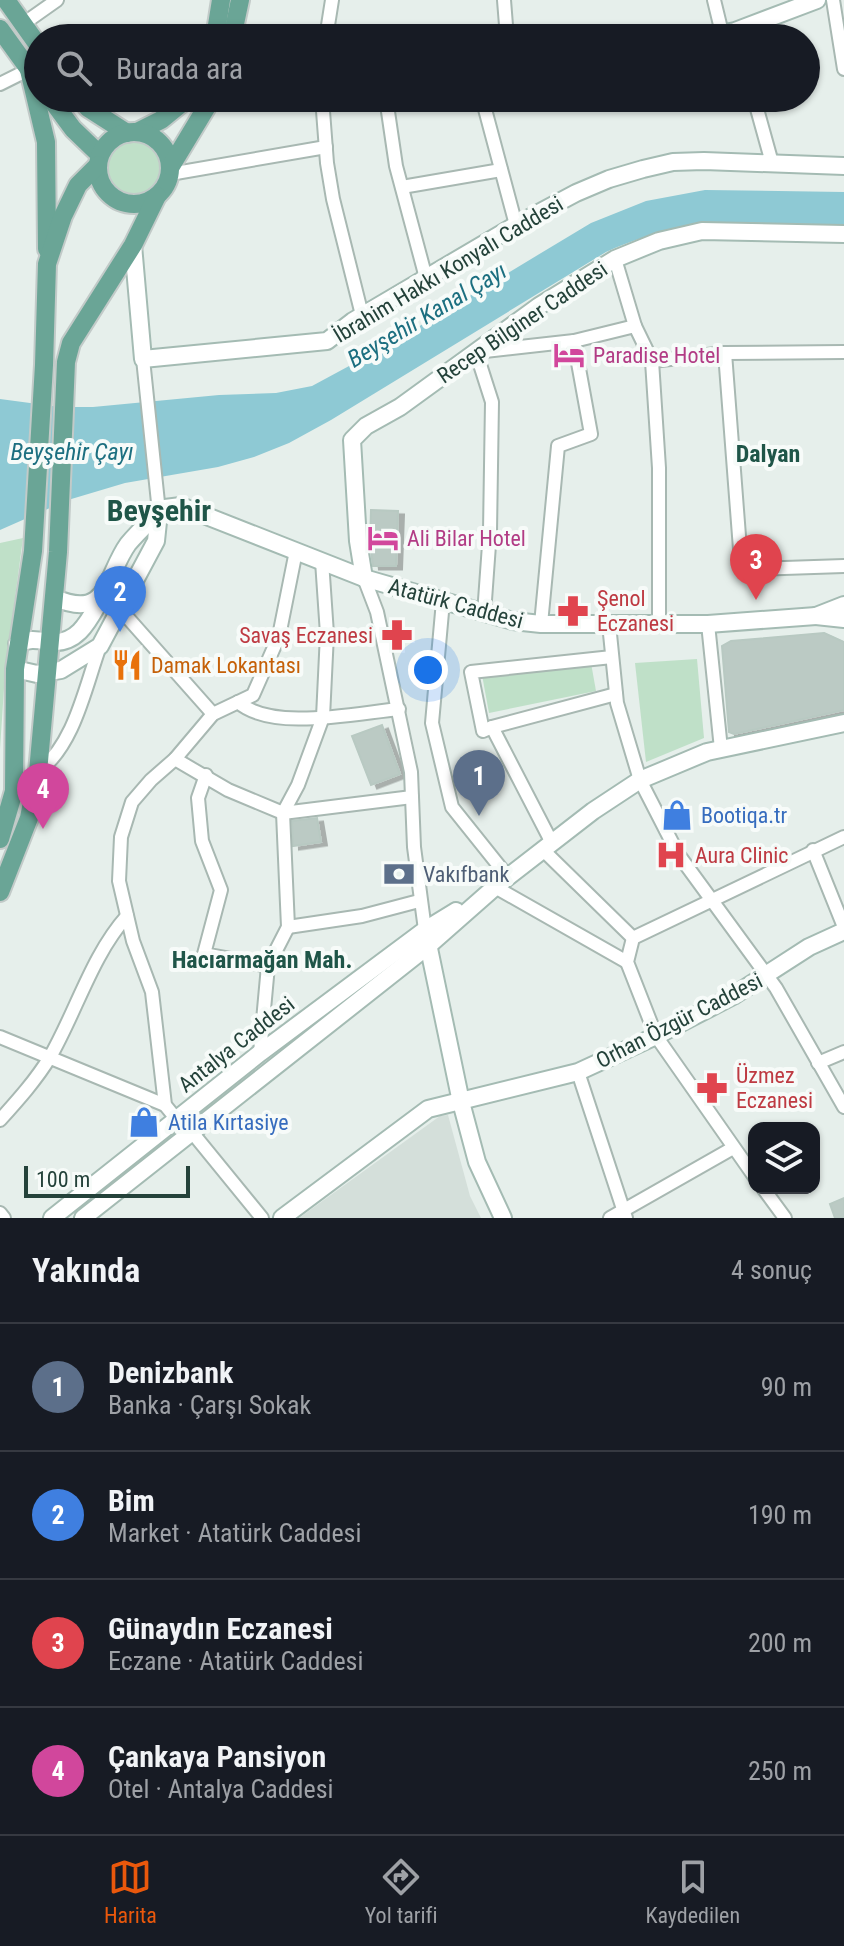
<!DOCTYPE html>
<html lang="tr">
<head>
<meta charset="utf-8">
<style>
	:root { --surface:#171b24; --page:#242831; --text:#f1f3f6; --muted:#9ea1a6; --line:#363941; --accent:#ea580c }
	body { margin:0; font-family:"Roboto Condensed",sans-serif; background:var(--page); color:var(--text) }
	.controls { position:absolute; right:24px; bottom:24px; display:grid; overflow:hidden; border-radius:16px; box-shadow:0 2px 6px #0004 }
	.controls button { width:72px; height:72px; display:grid; place-items:center; padding:0; border:0; border-bottom:2px solid var(--line); background:var(--surface); color:var(--text); font:40px sans-serif }
	.scale { position:absolute; left:24px; bottom:20px; width:166px; box-sizing:border-box; padding-left:8px; border:4px solid #24423a; border-top:0; font-size:22px; line-height:28px; white-space:nowrap; color:#24423a; -webkit-text-stroke:6px #f7fbf9; paint-order:stroke }
	.you { position:absolute; left:428px; top:670px; width:28px; height:28px; margin:-20px; border:6px solid #fff; border-radius:50%; background:#1a73e8; box-shadow:0 0 0 12px #1a73e833 }
	.badge { display:grid; place-items:center; width:52px; height:52px; border-radius:50%; background:var(--accent); color:#fff; font-size:26px; font-weight:700 }
	.pin { position:absolute; translate:-50% -66px; filter:drop-shadow(0 2px 4px #0008) }
	.pin::after { content:''; position:absolute; top:42px; width:28px; height:24px; background:inherit; clip-path:polygon(0 0,100% 0,50% 100%) }
	.list { margin:0; padding:0; list-style:none }
	h2 { display:flex; justify-content:space-between; align-items:center; height:104px; margin:0; padding:0 32px; font-size:34px }
	h2 small { font-size:26px; font-weight:400; color:var(--muted) }
	.list li { display:grid; grid-template-columns:52px 1fr auto; gap:24px; align-items:center; box-sizing:border-box; height:128px; padding:0 32px; border-top:2px solid var(--line) }
	.list b { display:block; font-size:30px; white-space:nowrap }
	.list p { margin:0; font-size:26px; white-space:nowrap; color:var(--muted) }
	.list em { font-size:26px; font-style:normal; color:var(--muted) }
	.icon { flex:none; width:44px; height:44px; fill:none; stroke:currentColor; stroke-width:2; stroke-linecap:round; stroke-linejoin:round }
	.map { position:relative; flex:none; width:844px; height:1218px; overflow:hidden }
	.search { position:absolute; background:var(--surface); box-shadow:0 2px 6px #0004; left:24px; right:24px; top:24px; height:88px; display:flex; align-items:center; gap:20px; box-sizing:border-box; padding:0 28px; border-radius:44px; color:var(--muted); font-size:30px }
	.sheet { height:616px; background:var(--surface) }
	nav { display:flex; justify-content:space-around; align-items:center; box-sizing:border-box; height:112px; border-top:2px solid var(--line); background:var(--surface); font-size:22px; color:var(--muted) }
	nav a { display:grid; justify-items:center; gap:4px }
	nav .on { color:var(--accent) }
	.map>svg:first-child { display:block }
	.built { fill:#d4dfda }
	.green { fill:#bfe0c8 }
	.water { fill:#8ec9d4 }
	.building { fill:#bbcac4; stroke:#b8c9c2; stroke-width:2; filter:url(#shadow) }
	.lines { fill:none; stroke-linecap:round; stroke-linejoin:round }
	.street-casing { stroke:#a8b8b2; stroke-width:16 }
	.secondary-casing { stroke:#a4bbb3; stroke-width:20 }
	.primary-casing { stroke:#c2cac8; stroke-width:22 }
	.street { stroke:#fff; stroke-width:12 }
	.secondary { stroke:#fff; stroke-width:16 }
	.primary { stroke:#6aa596; stroke-width:18 }
	.labels { text-anchor:middle; stroke-width:8; stroke-linejoin:round; paint-order:stroke }
	.street-label { font-size:22px; fill:#24423a; stroke:#f7fbf9 }
	.hotel-label { font-size:22px; fill:#b23c85; stroke:#f7fbf9; text-anchor:start }
	.health-label { font-size:22px; fill:#be3a42; stroke:#f7fbf9; text-anchor:start }
	.food-label { font-size:22px; fill:#c56008; stroke:#f7fbf9; text-anchor:start }
	.shop-label { font-size:22px; fill:#366cbe; stroke:#f7fbf9; text-anchor:start }
	.service-label { font-size:22px; fill:#4e5e75; stroke:#f7fbf9; text-anchor:start }
	.water-label { font-size:24px; font-style:italic; fill:#1c6f80; stroke:#f7fbf9 }
	.neighbourhood-label { font-size:24px; font-weight:bold; fill:#1f5548; stroke:#f7fbf9 }
	.district-label { font-size:30px; font-weight:bold; fill:#1f5548; stroke:#f7fbf9 }
</style>
</head>
<body>
<div class="map">
<svg width="844" height="1218" viewBox="0 0 844 1218">
	<defs>
		<filter id="shadow"><feDropShadow dx="6" dy="3.5" stdDeviation="0" flood-color="#0004"/></filter>
	</defs>
	<rect width="100%" height="100%" fill="#e6efeb"/>
	<path class="built" d="M448,1115l22,81 11,22h-182l141,-102z"/>
	<g class="green">
		<circle cx="134" cy="168" r="27"/>
		<path d="M23,538l-18,135 -5,76v-206z"/>
		<path d="M697,659l7,79 -58,24 -11,-99z"/>
		<path d="M591,663l5,28 -107,22 -7,-38z"/>
	</g>
	<path class="water" d="M705,190l139,2v34c-86,-2 -157,-11 -238,26l-275,168 -42,23 -35,14 -36,10 -93,16 -57,17 -68,30v-131l60,8h33l126,-12 57,-2 36,-7 76,-41 203,-122 55,-22z"/>
	<g class="building">
		<path d="M371,510l27,1 -2,55h-23l-3,-22z"/>
		<path d="M824,633l20,9v68l-110,24 -5,-2 -7,-86 9,-5z"/>
		<path d="M382,725l18,49 -29,11 -19,-49z"/>
		<path d="M317,818l4,24 -28,4 -1,-25z"/>
		<path d="M844,1198v20h-9l-5,-14z"/>
	</g>
	<g class="lines">
		<defs>
			<g id="street">
				<path d="M504,0l3,38"/>
				<path d="M714,0l8,33"/>
				<path d="M833,0l11,69"/>
				<path d="M23,24l34,-24"/>
				<path d="M326,38l6,-38"/>
				<path d="M0,84l38,-19"/>
				<path d="M322,98l5,65 6,36 29,116"/>
				<path d="M386,98l10,68 30,112"/>
				<path d="M482,98l34,127"/>
				<path d="M754,98l18,65"/>
				<path d="M170,174l156,-27"/>
				<path d="M402,187l99,-17"/>
				<path d="M615,259l20,67"/>
				<path d="M725,353l15,196 6,12 10,8 88,-3"/>
				<path d="M143,359l16,153"/>
				<path d="M652,361l7,107v156"/>
				<path d="M364,578l13,34 34,160 3,75 11,83"/>
				<path d="M443,601l-11,122 20,84 56,70"/>
				<path d="M120,609l93,105"/>
				<path d="M484,614l6,-83 2,-129 -16,-50 98,-11 61,-15 17,35 73,-8 119,-1"/>
				<path d="M541,624l17,-178 33,-12 -17,-93"/>
				<path d="M609,624l8,79 23,77 38,74 98,134 68,119"/>
				<path d="M708,624l13,125"/>
				<path d="M238,702c34,30 118,11 161,7"/>
				<path d="M492,727l-9,4 -12,-59 141,-15"/>
				<path d="M175,759l53,31 55,23 129,-16"/>
				<path d="M38,772c37,-28 47,-85 62,-126"/>
				<path d="M206,775l-8,23 4,43 19,49 -17,64 64,12"/>
				<path d="M551,841l-59,-114 124,-33"/>
				<path d="M542,849l91,89"/>
				<path d="M813,850l31,77"/>
				<path d="M495,887l132,75"/>
				<path d="M288,927l74,-11 57,-15"/>
				<path d="M0,1037l165,68"/>
				<path d="M260,1053l8,-87 20,-39 -5,-114 15,-28 25,-68 4,-83 -5,-73"/>
				<path d="M818,1063l26,-11"/>
				<path d="M578,1072l48,146"/>
				<path d="M0,1120c18,-20 36,-40 50,-63 26,-45 42,-102 77,-141"/>
				<path d="M754,1176l-98,-140 -29,-74 6,-24 211,-101"/>
				<path d="M763,1188l22,30"/>
				<path d="M0,1213l4,5"/>
				<path d="M262,1218l-71,-87 -13,-10 -13,-16 -13,-113 -19,-51 -14,-60 2,-44 11,-35 19,-22 24,-21 38,-45 40,-19 26,-59 17,-85"/>
				<path d="M610,1218l123,-70"/>
			</g>
			<g id="secondary">
				<path d="M701,38l34,-7 82,-31"/>
				<path d="M133,245l10,114 184,-18 26,-20 163,-96 60,-32 33,-14 34,-10 30,-7 31,-1 140,5"/>
				<path d="M364,578l-6,-37 -6,-101 14,-14 34,-19 139,-101 76,-47 44,-18 43,-10 142,3"/>
				<path d="M55,598c54,23 50,-22 73,-54 9,-11 21,-22 31,-32l6,-4 16,-2 183,72 149,43 28,3h167l108,-8"/>
				<path d="M844,605l-28,11 28,3"/>
				<path d="M17,644c13,-6 20,-4 33,-2 29,3 40,-24 52,-45"/>
				<path d="M15,669l22,5 24,-4 39,-24 56,-105 3,-29"/>
				<path d="M427,939l34,163 16,60 26,56"/>
				<path d="M52,1218l208,-165 165,-123 31,-19"/>
				<path d="M83,1218l345,-272 67,-59 98,-76 47,-31 67,-28 137,-29"/>
				<path d="M282,1218l146,-109 150,-37 78,-36 77,-40 76,-49 35,-16"/>
			</g>
			<g id="primary">
				<path d="M6,0l32,45"/>
				<path d="M0,29l36,50"/>
				<path d="M215,38l6,-38"/>
				<path d="M232,38l8,-38"/>
				<path d="M29,70l17,72 1,107"/>
				<path d="M50,98l23,31 27,26"/>
				<path d="M80,98l8,10 39,25"/>
				<path d="M137,132l24,-12 27,-22"/>
				<circle cx="134" cy="168" r="36"/>
				<path d="M171,166l41,-68"/>
				<path d="M0,839l14,-48 1,-122 18,-118 11,-186 3,-101 16,-48 15,-31 20,-20"/>
				<path d="M0,892l29,-74 9,-46 20,-220 8,-190 5,-19 62,-98 24,-49"/>
			</g>
		</defs>
		<use href="#street" class="street-casing"/>
		<use href="#secondary" class="secondary-casing"/>
		<use href="#primary" class="primary-casing"/>
		<use href="#street" class="street"/>
		<use href="#secondary" class="secondary"/>
		<use href="#primary" class="primary"/>
	</g>
	<defs>
		<symbol id="hotel-bare" viewBox="-9 -9 18 18"><path d="M-6-4.5h1.5V1H6V5H4.5V3h-9V5H-6ZM-4 0a1.8 1.8 0 1 1 3.6 0ZM.5 0V-2.5h3Q6-2.5 6 0Z" fill="#d1479c" stroke="#f7fbf9" stroke-width="2.5" paint-order="stroke"/></symbol>
		<symbol id="pharmacy-bare" viewBox="-9 -9 18 18"><path d="M-2-6h4v4h4v4h-4v4h-4v-4h-4v-4h4Z" fill="#e0444e" stroke="#f7fbf9" stroke-width="2.5" paint-order="stroke"/></symbol>
		<symbol id="restaurant-bare" viewBox="-9 -9 18 18"><path d="M-5-6h1v4h1v-4h1v4h1v-4h1v5L-1.5 .5V6h-2V.5L-5-1ZM5-6V6H3V1.5H1.5Q1.5-4 5-6Z" fill="#e8710a" stroke="#f7fbf9" stroke-width="2.5" paint-order="stroke"/></symbol>
		<symbol id="shop-bare" viewBox="-9 -9 18 18"><path d="M-5-2.5h2.3a2.7 3.5 0 0 1 5.4 0H5L5.5 6h-11ZM-1.5-2.5h3a1.5 2.3 0 0 0-3 0Z" fill="#3f7fe0" stroke="#f7fbf9" stroke-width="2.5" paint-order="stroke"/></symbol>
		<symbol id="hospital-bare" viewBox="-9 -9 18 18"><path d="M-5-5h3v3.5h4V-5h3V5h-3V1.5h-4V5h-3Z" fill="#e0444e" stroke="#f7fbf9" stroke-width="2.5" paint-order="stroke"/></symbol>
		<symbol id="bank-bare" viewBox="-9 -9 18 18"><path d="M-6-4H6V4H-6ZM0-2.3a2.3 2.3 0 1 0 0 4.6a2.3 2.3 0 1 0 0-4.6Z" fill="#5c6f8a" stroke="#f7fbf9" stroke-width="2.5" paint-order="stroke"/></symbol>
	</defs>
	<g fill-rule="evenodd">
		<use href="#hotel-bare" x="547" y="333" width="44" height="44"/>
		<use href="#hotel-bare" x="361" y="516" width="44" height="44"/>
		<use href="#pharmacy-bare" x="551" y="589" width="44" height="44"/>
		<use href="#pharmacy-bare" x="375" y="613" width="44" height="44"/>
		<use href="#restaurant-bare" x="105" y="643" width="44" height="44"/>
		<use href="#shop-bare" x="655" y="793" width="44" height="44"/>
		<use href="#hospital-bare" x="649" y="833" width="44" height="44"/>
		<use href="#bank-bare" x="377" y="852" width="44" height="44"/>
		<use href="#pharmacy-bare" x="690" y="1066" width="44" height="44"/>
		<use href="#shop-bare" x="122" y="1100" width="44" height="44"/>
	</g>
	<g class="labels">
		<g class="street-label">
			<text transform="translate(448 269) rotate(-31)" y="8">İbrahim Hakkı Konyalı Caddesi</text>
			<text transform="translate(522 322) rotate(-34)" y="8">Recep Bilginer Caddesi</text>
			<text transform="translate(456 603) rotate(15)" y="8">Atatürk Caddesi</text>
			<text transform="translate(679 1020) rotate(-27)" y="8">Orhan Özgür Caddesi</text>
			<text transform="translate(236 1044) rotate(-38)" y="8">Antalya Caddesi</text>
		</g>
		<g class="hotel-label">
			<text x="593" y="363">Paradise Hotel</text>
			<text x="407" y="546">Ali Bilar Hotel</text>
		</g>
		<g class="health-label">
			<text x="597" y="606">Şenol<tspan x="597" dy="25">Eczanesi</tspan></text>
			<text x="373" y="643" text-anchor="end">Savaş Eczanesi</text>
			<text x="695" y="863">Aura Clinic</text>
			<text x="736" y="1083">Üzmez<tspan x="736" dy="25">Eczanesi</tspan></text>
		</g>
		<g class="food-label">
			<text x="151" y="673">Damak Lokantası</text>
		</g>
		<g class="shop-label">
			<text x="701" y="823">Bootiqa.tr</text>
			<text x="168" y="1130">Atila Kırtasiye</text>
		</g>
		<g class="service-label">
			<text x="423" y="882">Vakıfbank</text>
		</g>
		<g class="water-label">
			<text transform="translate(427 315) rotate(-31)" y="8">Beyşehir Kanal Çayı</text>
			<text x="72" y="460">Beyşehir Çayı</text>
		</g>
		<g class="neighbourhood-label">
			<text x="768" y="462">Dalyan</text>
			<text x="262" y="968">Hacıarmağan Mah.</text>
		</g>
		<g class="district-label">
			<text x="159" y="521">Beyşehir</text>
		</g>
	</g>
</svg>
<div class="controls">
<button><svg class="icon" aria-label="layers" viewBox="0 0 24 24"><path d="M12 4l9 5-9 5-9-5zM3 14l9 5 9-5"/></svg></button>
</div>
<div class="scale">100 m</div>
<div class="you"></div>
<div class="pin badge" style="left:479px;top:816px;background:#5c6f8a">1</div>
<div class="pin badge" style="left:120px;top:632px;background:#3f7fe0">2</div>
<div class="pin badge" style="left:756px;top:600px;background:#e0444e">3</div>
<div class="pin badge" style="left:43px;top:829px;background:#d1479c">4</div>
<div class="search"><svg class="icon" aria-label="search" viewBox="0 0 24 24"><circle cx="10" cy="10" r="6"/><path d="M15 15l6 6"/></svg>Burada ara</div>
</div>
<section class="sheet">
<h2>Yakında<small>4 sonuç</small></h2>
<ul class="list">
<li><span class="badge" style="background:#5c6f8a">1</span><div><b>Denizbank</b><p>Banka · Çarşı Sokak</p></div><em>90 m</em></li>
<li><span class="badge" style="background:#3f7fe0">2</span><div><b>Bim</b><p>Market · Atatürk Caddesi</p></div><em>190 m</em></li>
<li><span class="badge" style="background:#e0444e">3</span><div><b>Günaydın Eczanesi</b><p>Eczane · Atatürk Caddesi</p></div><em>200 m</em></li>
<li><span class="badge" style="background:#d1479c">4</span><div><b>Çankaya Pansiyon</b><p>Otel · Antalya Caddesi</p></div><em>250 m</em></li>
</ul>
</section>
<nav>
<a class="on"><svg class="icon" aria-label="map" viewBox="0 0 24 24"><path d="M3 6l6-2 6 2 6-2v14l-6 2-6-2-6 2zM9 4v14M15 6v14"/></svg>Harita</a>
<a><svg class="icon" aria-label="directions" viewBox="0 0 24 24"><path d="M12 3l9 9-9 9-9-9zM9 14v-3h6M13 9l2 2-2 2"/></svg>Yol tarifi</a>
<a><svg class="icon" aria-label="saved" viewBox="0 0 24 24"><path d="M7 4h10v16l-5-4-5 4z"/></svg>Kaydedilen</a>
</nav>
</body>
</html>
